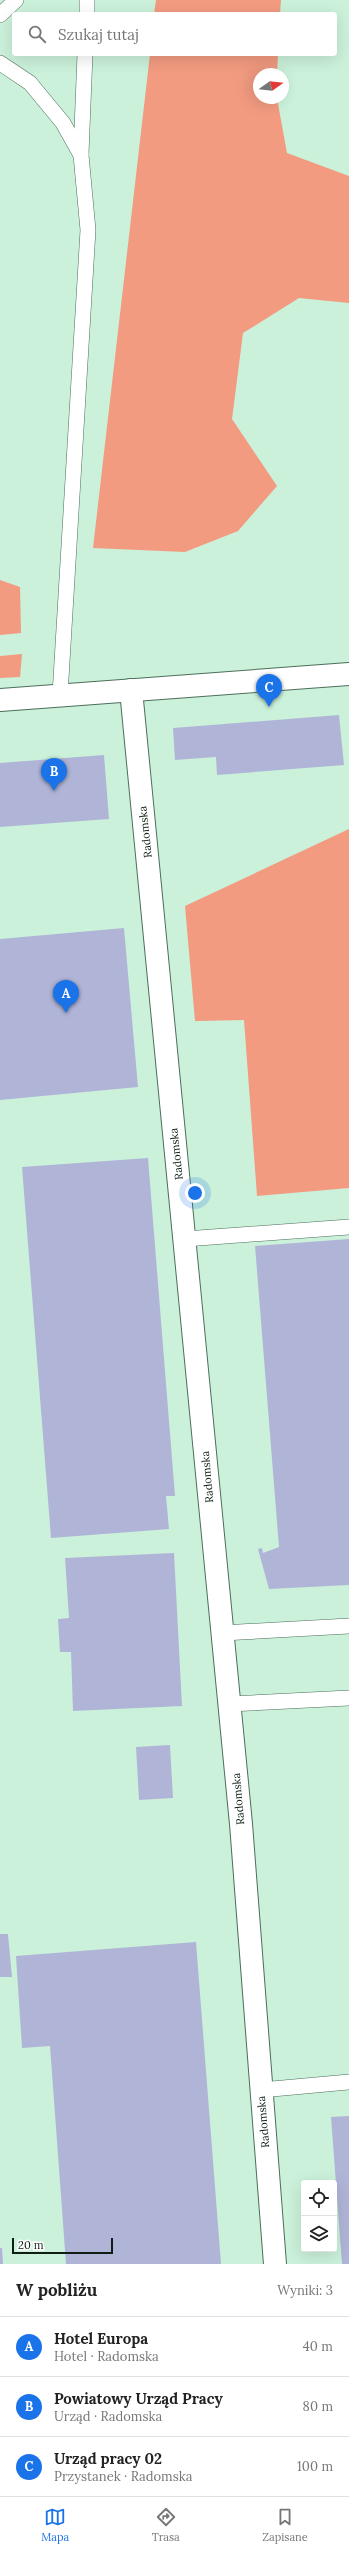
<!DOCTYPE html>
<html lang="pl">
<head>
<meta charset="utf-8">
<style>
	:root { --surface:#fff; --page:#f2f2f2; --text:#222; --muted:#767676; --line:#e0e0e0; --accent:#1a73e8 }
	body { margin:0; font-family:Lora,serif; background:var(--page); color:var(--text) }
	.controls { position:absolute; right:12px; bottom:12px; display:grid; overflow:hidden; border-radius:4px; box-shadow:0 4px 16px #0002 }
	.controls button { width:36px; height:36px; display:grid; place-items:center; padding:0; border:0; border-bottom:1px solid var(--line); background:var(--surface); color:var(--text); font:20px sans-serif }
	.compass { position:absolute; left:253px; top:68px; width:36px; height:36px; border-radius:50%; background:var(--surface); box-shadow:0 4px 16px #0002; rotate:75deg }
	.scale { position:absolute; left:12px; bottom:10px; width:101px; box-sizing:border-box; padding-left:4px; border:2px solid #0f1d15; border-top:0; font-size:11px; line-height:14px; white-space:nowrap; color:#0f1d15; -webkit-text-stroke:3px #fff; paint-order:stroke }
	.you { position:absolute; left:195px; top:1193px; width:14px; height:14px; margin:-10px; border:3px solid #fff; border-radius:50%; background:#1a73e8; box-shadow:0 0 0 6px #1a73e833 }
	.badge { display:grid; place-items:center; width:26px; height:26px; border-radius:50%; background:var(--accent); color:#fff; font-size:13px; font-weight:700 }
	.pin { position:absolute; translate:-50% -33px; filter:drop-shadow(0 1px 2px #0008) }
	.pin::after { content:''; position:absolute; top:21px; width:14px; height:12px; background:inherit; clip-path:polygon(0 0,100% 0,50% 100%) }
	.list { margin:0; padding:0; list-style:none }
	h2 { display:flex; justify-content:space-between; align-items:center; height:52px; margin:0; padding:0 16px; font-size:17px }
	h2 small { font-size:13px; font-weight:400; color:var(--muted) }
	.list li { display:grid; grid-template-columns:26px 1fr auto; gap:12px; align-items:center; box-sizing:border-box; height:60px; padding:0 16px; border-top:1px solid var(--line) }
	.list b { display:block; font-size:15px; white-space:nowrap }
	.list p { margin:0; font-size:13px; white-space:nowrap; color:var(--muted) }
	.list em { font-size:13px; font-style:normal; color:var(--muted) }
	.icon { flex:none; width:22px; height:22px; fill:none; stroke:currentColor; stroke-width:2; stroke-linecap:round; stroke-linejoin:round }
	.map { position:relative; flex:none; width:349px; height:2264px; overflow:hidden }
	.search { position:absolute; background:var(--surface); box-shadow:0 4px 16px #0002; left:12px; right:12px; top:12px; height:44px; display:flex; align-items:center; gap:10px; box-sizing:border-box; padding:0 14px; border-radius:4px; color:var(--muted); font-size:15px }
	.sheet { height:232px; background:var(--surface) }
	nav { display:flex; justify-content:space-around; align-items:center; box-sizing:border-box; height:56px; border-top:1px solid var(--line); background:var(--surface); font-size:11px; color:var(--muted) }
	nav a { display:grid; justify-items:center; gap:2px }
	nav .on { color:var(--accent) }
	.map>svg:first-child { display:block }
	.green { fill:#f29b80 }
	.building { fill:#b0b5d8 }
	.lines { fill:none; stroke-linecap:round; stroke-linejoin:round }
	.lane-casing { stroke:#4c6e5a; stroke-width:16 }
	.street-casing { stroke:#4c6e5a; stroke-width:24 }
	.secondary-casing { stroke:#4c6e5a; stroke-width:24 }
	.lane { stroke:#fff; stroke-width:15 }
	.street { stroke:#fff; stroke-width:22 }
	.secondary { stroke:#fff; stroke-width:22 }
	.labels { text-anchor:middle; stroke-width:3; stroke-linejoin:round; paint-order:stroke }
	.street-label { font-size:11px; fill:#0f1d15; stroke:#fff }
</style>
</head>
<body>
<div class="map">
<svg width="349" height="2264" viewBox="0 0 349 2264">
	<rect width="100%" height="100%" fill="#cbf1da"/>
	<g class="green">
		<path d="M156,0h125l-1,14h-126z"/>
		<path d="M150,54h128l-1,20h-18v24h18l10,55 62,23v127l-50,-5 -56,35 -11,86 45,67 -39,45 -53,21 -92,-4z"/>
		<path d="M0,580l20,7 1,46 -21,2z"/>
		<path d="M22,654l-2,23 -20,1v-22z"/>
		<path d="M349,829v359l-92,8 -13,-176 -49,1 -10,-115z"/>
	</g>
	<g class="building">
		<path d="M339,715l5,50 -127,10 -1,-18 -41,3 -2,-32z"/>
		<path d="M104,755l5,64 -109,8v-64z"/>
		<path d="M124,928l14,159 -138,13v-161z"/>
		<path d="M148,1158l27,338h-9l3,33 -118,9 -29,-371z"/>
		<path d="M349,1239v346l-80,4 -11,-40 4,-1 1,5 16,-6 -24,-301z"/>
		<path d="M174,1553l8,153 -109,5 -2,-59h-11l-2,-33 11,-1 -4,-60z"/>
		<path d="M170,1745l3,53 -34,2 -3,-53z"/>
		<path d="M0,1934h8l4,43h-12z"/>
		<path d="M196,1942l25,322h-155l-16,-218 -28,2 -6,-92z"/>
		<path d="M349,2116v148h-7l-11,-147z"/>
		<path d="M0,2248h2l1,16h-3z"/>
	</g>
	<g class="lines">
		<defs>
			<g id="lane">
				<path d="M87,14v-14"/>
				<path d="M0,15l16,-15"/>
				<path d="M0,63l30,20 33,40 18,32 7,75 -28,465"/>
				<path d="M81,154l4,-100"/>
				<path d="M185,1239l164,-12"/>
				<path d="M222,1633l127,-7"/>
				<path d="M229,1704l120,-6"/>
				<path d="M261,2090l88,-8"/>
			</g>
			<path id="street" d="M131,690l110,1134 34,440"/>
			<path id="secondary" d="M0,700l349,-26"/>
		</defs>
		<use href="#lane" class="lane-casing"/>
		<use href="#street" class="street-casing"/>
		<use href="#secondary" class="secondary-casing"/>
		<use href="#lane" class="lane"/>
		<use href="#street" class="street"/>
		<use href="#secondary" class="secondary"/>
	</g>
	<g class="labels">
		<g class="street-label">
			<text transform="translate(145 832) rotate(-96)" y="4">Radomska</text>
			<text transform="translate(176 1154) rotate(-96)" y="4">Radomska</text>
			<text transform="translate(207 1477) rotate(-95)" y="4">Radomska</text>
			<text transform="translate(238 1799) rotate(-95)" y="4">Radomska</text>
			<text transform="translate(263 2122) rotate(-95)" y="4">Radomska</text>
		</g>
	</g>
</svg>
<div class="controls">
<button><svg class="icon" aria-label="locate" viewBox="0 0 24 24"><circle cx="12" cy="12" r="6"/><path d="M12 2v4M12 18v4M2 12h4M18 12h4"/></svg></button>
<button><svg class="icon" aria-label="layers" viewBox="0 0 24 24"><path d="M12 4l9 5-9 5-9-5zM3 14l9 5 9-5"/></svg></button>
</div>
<svg class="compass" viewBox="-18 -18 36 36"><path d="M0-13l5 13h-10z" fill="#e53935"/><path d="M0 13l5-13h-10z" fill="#767676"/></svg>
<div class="scale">20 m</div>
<div class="you"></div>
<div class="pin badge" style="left:66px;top:1013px">A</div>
<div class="pin badge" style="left:54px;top:791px">B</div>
<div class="pin badge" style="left:269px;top:707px">C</div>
<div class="search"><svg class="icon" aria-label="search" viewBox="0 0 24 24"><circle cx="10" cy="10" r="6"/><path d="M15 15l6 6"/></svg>Szukaj tutaj</div>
</div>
<section class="sheet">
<h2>W pobliżu<small>Wyniki: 3</small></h2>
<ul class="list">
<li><span class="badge">A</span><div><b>Hotel Europa</b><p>Hotel · Radomska</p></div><em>40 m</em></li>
<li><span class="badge">B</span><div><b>Powiatowy Urząd Pracy</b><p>Urząd · Radomska</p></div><em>80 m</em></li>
<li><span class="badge">C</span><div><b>Urząd pracy 02</b><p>Przystanek · Radomska</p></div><em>100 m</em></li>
</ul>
</section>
<nav>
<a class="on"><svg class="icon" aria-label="map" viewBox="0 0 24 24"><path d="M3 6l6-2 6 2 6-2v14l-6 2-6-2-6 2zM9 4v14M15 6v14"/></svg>Mapa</a>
<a><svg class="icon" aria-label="directions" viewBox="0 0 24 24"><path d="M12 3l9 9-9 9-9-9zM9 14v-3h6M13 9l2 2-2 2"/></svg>Trasa</a>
<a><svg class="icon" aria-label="saved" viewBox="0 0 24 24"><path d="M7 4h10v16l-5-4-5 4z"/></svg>Zapisane</a>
</nav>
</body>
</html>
